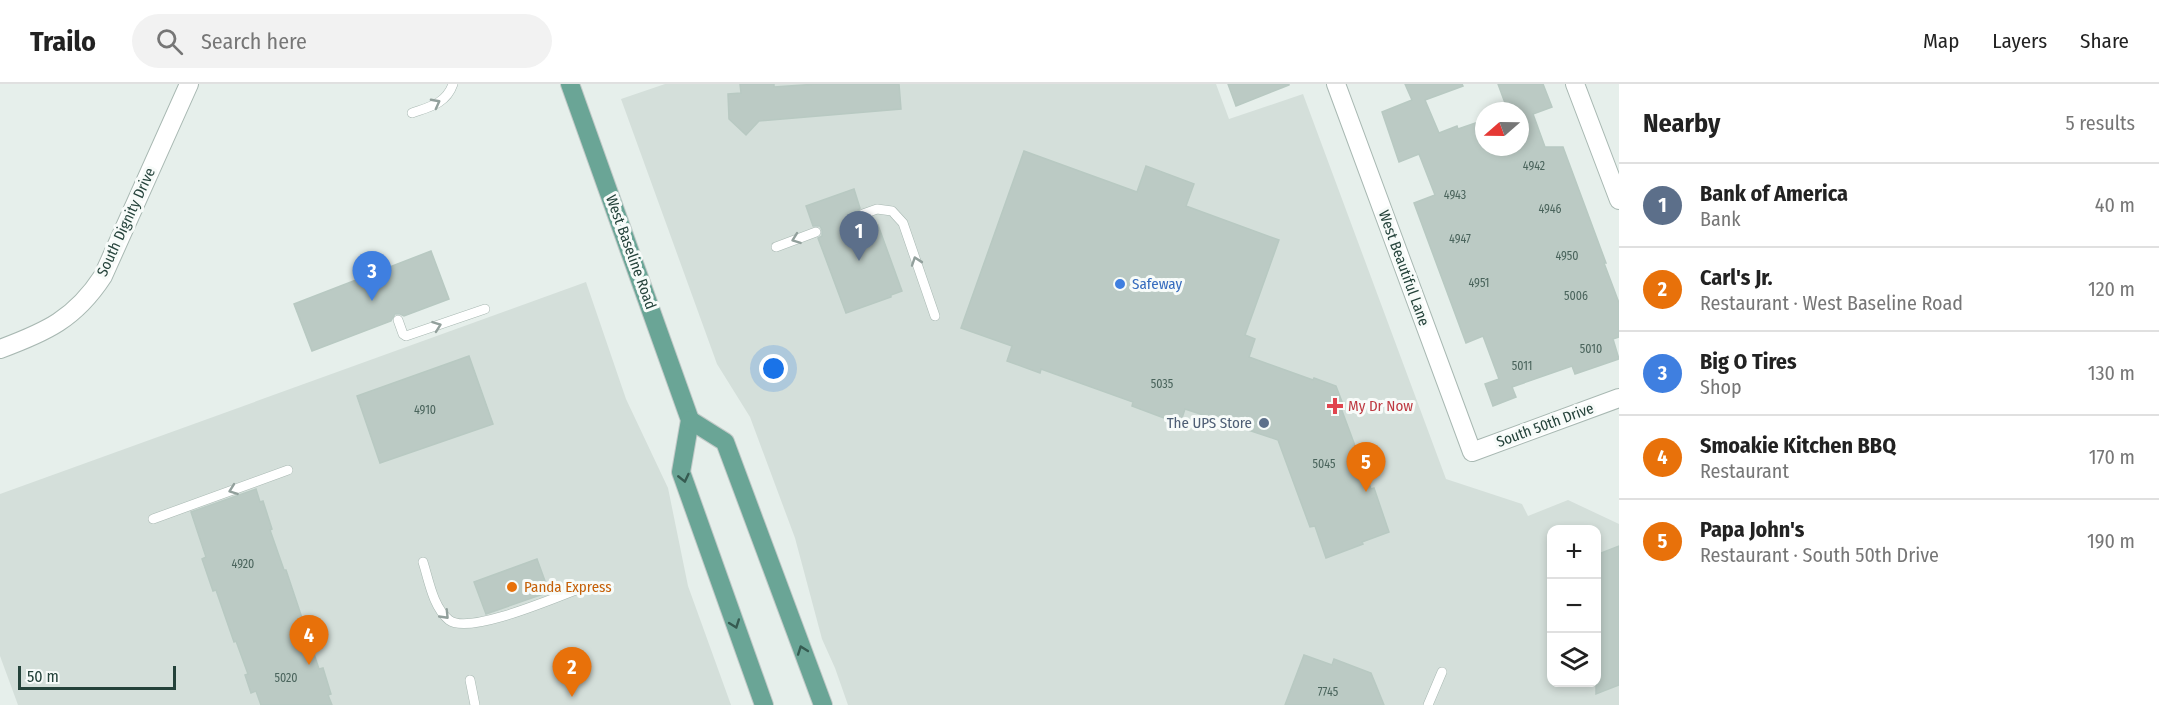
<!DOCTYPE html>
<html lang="en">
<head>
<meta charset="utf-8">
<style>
	:root { --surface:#fff; --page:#f2f2f2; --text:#222; --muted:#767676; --line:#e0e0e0; --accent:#111827 }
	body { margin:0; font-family:"Fira Sans Condensed",sans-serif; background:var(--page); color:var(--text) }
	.controls { position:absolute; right:18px; bottom:18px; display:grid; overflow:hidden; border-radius:12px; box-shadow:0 3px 9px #0003 }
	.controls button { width:54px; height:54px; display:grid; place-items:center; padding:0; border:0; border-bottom:2px solid var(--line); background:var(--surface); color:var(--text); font:30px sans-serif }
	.compass { position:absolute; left:1475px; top:18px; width:54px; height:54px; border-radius:50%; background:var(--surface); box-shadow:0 3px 9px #0003; rotate:250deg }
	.scale { position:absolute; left:18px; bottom:15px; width:158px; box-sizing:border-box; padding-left:6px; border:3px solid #24423a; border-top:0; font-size:16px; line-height:21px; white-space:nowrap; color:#24423a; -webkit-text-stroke:4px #f7fbf9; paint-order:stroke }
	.you { position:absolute; left:774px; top:285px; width:21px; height:21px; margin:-15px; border:4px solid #fff; border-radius:50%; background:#1a73e8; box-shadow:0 0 0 9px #1a73e833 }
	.badge { display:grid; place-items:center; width:39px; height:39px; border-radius:50%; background:var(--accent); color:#fff; font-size:20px; font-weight:700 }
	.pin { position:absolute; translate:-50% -50px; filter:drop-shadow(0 2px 3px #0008) }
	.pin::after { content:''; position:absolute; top:32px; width:21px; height:18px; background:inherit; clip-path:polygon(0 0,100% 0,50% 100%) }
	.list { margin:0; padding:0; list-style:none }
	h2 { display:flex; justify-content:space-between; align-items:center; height:78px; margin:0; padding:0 24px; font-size:26px }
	h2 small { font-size:20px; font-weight:400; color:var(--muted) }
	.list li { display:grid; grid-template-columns:39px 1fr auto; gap:18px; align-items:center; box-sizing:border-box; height:84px; padding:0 24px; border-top:2px solid var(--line) }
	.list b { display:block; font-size:22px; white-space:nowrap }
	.list p { margin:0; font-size:20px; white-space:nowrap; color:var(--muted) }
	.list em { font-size:20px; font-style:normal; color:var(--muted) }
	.icon { flex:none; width:33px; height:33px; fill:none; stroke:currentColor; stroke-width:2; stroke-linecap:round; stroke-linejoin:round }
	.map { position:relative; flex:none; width:1619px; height:621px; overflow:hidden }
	header { display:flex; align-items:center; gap:36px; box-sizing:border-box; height:84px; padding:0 30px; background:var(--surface); border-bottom:2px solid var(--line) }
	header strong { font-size:28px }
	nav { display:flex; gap:33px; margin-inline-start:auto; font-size:21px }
	.search { width:420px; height:54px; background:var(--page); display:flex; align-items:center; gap:15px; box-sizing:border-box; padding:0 21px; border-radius:33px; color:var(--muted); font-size:22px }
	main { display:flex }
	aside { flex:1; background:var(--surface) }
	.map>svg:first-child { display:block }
	.built { fill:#d4dfda; fill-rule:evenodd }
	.building { fill:#bbcac4; stroke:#b8c9c2; stroke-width:1.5 }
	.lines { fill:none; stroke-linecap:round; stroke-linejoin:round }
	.lane-casing { stroke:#a8b8b2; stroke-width:10 }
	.street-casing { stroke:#a8b8b2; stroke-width:20 }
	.primary-casing { stroke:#c2cac8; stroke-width:20 }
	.lane { stroke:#fff; stroke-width:9 }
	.street { stroke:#fff; stroke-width:18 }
	.primary { stroke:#6aa596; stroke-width:18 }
	.oneway { stroke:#92a09c }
	.oneway2 { stroke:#365b51 }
	.shop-dot { fill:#3f7fe0; stroke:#f7fbf9; stroke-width:2 }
	.health-dot { fill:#e0444e; stroke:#f7fbf9; stroke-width:2 }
	.service-dot { fill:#5c6f8a; stroke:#f7fbf9; stroke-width:2 }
	.food-dot { fill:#e8710a; stroke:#f7fbf9; stroke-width:2 }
	.labels { text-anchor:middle; stroke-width:6; stroke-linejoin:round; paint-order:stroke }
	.number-label { font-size:12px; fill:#4a645c }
	.street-label { font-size:15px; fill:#24423a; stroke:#f7fbf9 }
	.shop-label { font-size:15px; fill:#366cbe; stroke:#f7fbf9; text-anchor:start }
	.health-label { font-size:15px; fill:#be3a42; stroke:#f7fbf9; text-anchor:start }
	.service-label { font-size:15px; fill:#4e5e75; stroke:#f7fbf9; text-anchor:end }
	.food-label { font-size:15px; fill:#c56008; stroke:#f7fbf9; text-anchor:start }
</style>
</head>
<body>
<header>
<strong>Trailo</strong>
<div class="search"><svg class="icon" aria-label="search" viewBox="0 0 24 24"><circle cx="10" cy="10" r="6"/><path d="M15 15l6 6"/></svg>Search here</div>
<nav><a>Map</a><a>Layers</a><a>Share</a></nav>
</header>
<main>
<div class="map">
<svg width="1619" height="621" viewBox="0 0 1619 621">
	<rect width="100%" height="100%" fill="#e6efeb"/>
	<g class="built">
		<path d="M665,0h551l13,35 74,-25 143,385 76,25 6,12 40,-16 51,24v181h-771l-13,-37 -13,-29 -27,-101 -45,-121 -33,-53 -96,-265zM1552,446h44v152h-44z"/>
		<path d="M586,198l40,117 42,89 20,98 43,119h-713l-18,-49v-162z"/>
	</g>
	<g class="building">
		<path d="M740,0h34v3l43,-3h82l2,25 -142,12 -13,14 -17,-16 -1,-25 13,-1z"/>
		<path d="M1228,0h61v1l-53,21z"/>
		<path d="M1405,0h57l1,2 -38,14 14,33 18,-7 1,3 26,-9v27h36v-36h-12l-10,-27h45l9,23 -19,7 12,33h18l43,116h-2l15,40v34l-6,2 6,20 -44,15 -3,-8 -60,21 4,10 -23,9 -8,-22 14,-5 -16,-43 -17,7 -52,-140 21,-8 -16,-41 -20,8 -17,-50 30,-12z"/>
		<path d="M1024,67l113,41 9,-26 48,18 -8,22 93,34 -34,95 10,4 -6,18 64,23 1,-2 22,8 8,21 -3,1 30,81 3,-1 15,44 -27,10 1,2 -37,14 -11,-32 -5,1 -32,-87 -93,-31 -5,15 -48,-18 1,-4 -92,-33 -1,4 -33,-12 5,-15 -51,-18z"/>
		<path d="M854,105l6,19 -3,4v5l4,3h4l3,9 10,-4 24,66 -11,4v2l-45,16 -28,-75 4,-2v-6l-2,-4h-7l-7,-20z"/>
		<path d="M431,167l18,48 -45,17 -4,-2h-5l-4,7 -79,30 -18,-47z"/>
		<path d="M469,272l24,68 -113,39 -23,-67z"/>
		<path d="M256,405l4,13 3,-1 9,28 -2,1 14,40h2l33,99 4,-1 8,26 -3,1 4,10h-71l-5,-14 -5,2 -6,-18 3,-1 -12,-33 -2,1 -18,-52 -3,1 -11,-32 4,-2 -15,-45z"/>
		<path d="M1619,462v139l-23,9v-139z"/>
		<path d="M537,475l12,33 -63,22 -12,-32z"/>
		<path d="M1304,571l28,10 2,-6 37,14 13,32h-99z"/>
	</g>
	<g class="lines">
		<defs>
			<g id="lane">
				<path d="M412,29c17,-6 34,-9 41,-29"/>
				<path d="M863,130l14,-5 15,2 11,12 32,93"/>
				<path d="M776,163l40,-15"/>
				<path d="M398,236l5,14 3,2 79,-27"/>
				<path d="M153,435l135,-49"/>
				<path d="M423,478c6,19 10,45 26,58 20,16 112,-25 137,-34"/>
				<path d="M470,596l5,25"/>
				<path d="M1428,621l14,-33"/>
			</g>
			<g id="street">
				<path d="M1336,0l136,368 147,-54"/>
				<path d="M1575,0l44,116"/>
				<path d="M0,265c46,-17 75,-30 103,-73l86,-192"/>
			</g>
			<g id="primary">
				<path d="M570,0l120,336 -9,52 83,233"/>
				<path d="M690,336l35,22 98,263"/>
			</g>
		</defs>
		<use href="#lane" class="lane-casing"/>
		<use href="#street" class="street-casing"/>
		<use href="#primary" class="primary-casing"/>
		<use href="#lane" class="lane"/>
		<use href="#street" class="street"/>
		<use href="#primary" class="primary"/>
	</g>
	<defs><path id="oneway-chevron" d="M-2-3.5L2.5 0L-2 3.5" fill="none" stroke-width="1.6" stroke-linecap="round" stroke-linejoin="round" transform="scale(1.5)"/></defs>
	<g class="oneway">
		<use href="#oneway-chevron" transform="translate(436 19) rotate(-28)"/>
		<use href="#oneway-chevron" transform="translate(796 155) rotate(160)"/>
		<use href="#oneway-chevron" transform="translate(916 177) rotate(-109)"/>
		<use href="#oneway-chevron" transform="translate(437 242) rotate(-20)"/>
		<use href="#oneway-chevron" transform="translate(233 406) rotate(160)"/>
		<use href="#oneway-chevron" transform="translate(445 531) rotate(46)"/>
	</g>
	<g class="oneway2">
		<use href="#oneway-chevron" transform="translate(684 394) rotate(77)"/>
		<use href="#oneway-chevron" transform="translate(735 540) rotate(70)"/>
		<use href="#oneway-chevron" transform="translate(802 566) rotate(-110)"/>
	</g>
	<circle class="shop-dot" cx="1120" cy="200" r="6"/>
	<path class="health-dot" d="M1332 313h6v6h6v6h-6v6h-6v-6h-6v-6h6z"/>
	<circle class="service-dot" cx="1264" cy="339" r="6"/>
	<circle class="food-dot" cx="512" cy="503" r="6"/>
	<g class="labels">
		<g class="number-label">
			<text x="1534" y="86">4942</text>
			<text x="1455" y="115">4943</text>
			<text x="1550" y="129">4946</text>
			<text x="1460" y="159">4947</text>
			<text x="1567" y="176">4950</text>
			<text x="1479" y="203">4951</text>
			<text x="1576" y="216">5006</text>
			<text x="1591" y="269">5010</text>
			<text x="1522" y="286">5011</text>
			<text x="1162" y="304">5035</text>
			<text x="425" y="330">4910</text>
			<text x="1324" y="384">5045</text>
			<text x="243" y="484">4920</text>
			<text x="286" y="598">5020</text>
			<text x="1328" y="612">7745</text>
		</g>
		<g class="street-label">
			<text transform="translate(126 138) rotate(-65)" y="5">South Dignity Drive</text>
			<text transform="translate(631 168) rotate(70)" y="5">West Baseline Road</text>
			<text transform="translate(1404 184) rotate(70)" y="5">West Beautiful Lane</text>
			<text transform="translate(1545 341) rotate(-20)" y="5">South 50th Drive</text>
		</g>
		<g class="shop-label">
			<text x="1132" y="205">Safeway</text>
		</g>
		<g class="health-label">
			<text x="1348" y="327">My Dr Now</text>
		</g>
		<g class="service-label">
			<text x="1252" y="344">The UPS Store</text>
		</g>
		<g class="food-label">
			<text x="524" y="508">Panda Express</text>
		</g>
	</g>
</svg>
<div class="controls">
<button>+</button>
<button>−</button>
<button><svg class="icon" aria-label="layers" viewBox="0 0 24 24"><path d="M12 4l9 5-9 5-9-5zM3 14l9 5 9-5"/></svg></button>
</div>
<svg class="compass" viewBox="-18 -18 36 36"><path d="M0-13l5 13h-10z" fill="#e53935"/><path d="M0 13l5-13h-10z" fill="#767676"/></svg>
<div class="scale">50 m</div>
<div class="you"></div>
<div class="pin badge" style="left:859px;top:177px;background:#5c6f8a">1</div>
<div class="pin badge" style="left:572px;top:613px;background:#e8710a">2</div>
<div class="pin badge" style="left:372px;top:217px;background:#3f7fe0">3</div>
<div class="pin badge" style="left:309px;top:581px;background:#e8710a">4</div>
<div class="pin badge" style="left:1366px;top:408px;background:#e8710a">5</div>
</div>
<aside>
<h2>Nearby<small>5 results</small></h2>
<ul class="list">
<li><span class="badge" style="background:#5c6f8a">1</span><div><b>Bank of America</b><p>Bank</p></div><em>40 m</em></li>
<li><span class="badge" style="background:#e8710a">2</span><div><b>Carl's Jr.</b><p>Restaurant · West Baseline Road</p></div><em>120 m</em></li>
<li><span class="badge" style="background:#3f7fe0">3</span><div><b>Big O Tires</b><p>Shop</p></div><em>130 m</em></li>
<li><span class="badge" style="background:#e8710a">4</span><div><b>Smoakie Kitchen BBQ</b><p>Restaurant</p></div><em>170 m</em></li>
<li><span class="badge" style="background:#e8710a">5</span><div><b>Papa John's</b><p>Restaurant · South 50th Drive</p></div><em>190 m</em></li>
</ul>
</aside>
</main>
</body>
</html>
